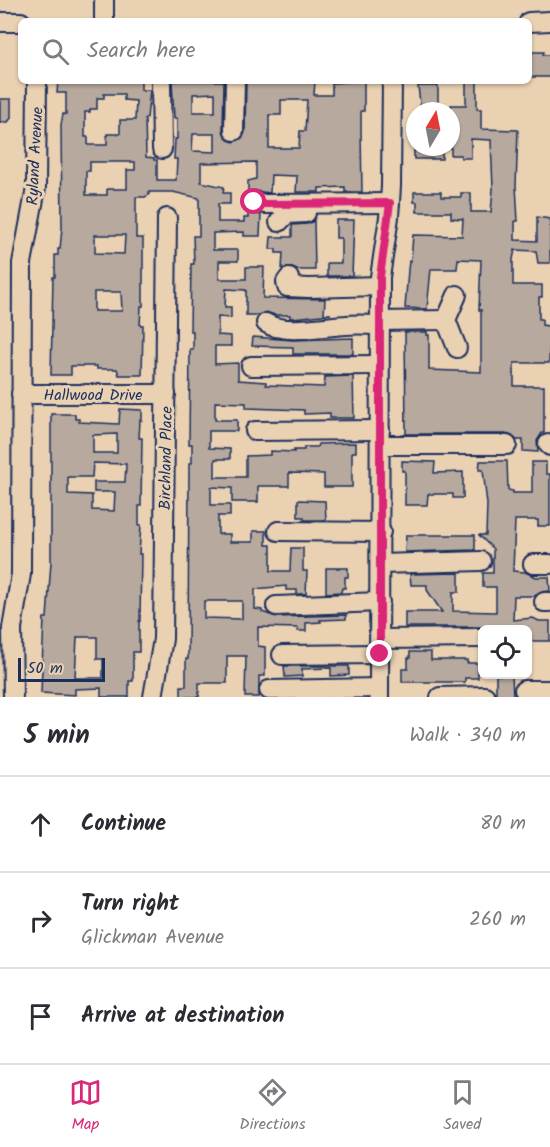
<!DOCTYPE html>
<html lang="en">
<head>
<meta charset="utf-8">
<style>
	:root { --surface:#fff; --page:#f2f2f3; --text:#2b2b33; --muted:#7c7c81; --line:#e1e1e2; --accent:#db2777 }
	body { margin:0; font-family:Kalam,sans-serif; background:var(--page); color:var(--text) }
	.controls { position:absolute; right:18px; bottom:18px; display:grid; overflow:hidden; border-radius:9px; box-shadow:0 2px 4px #0004 }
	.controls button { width:54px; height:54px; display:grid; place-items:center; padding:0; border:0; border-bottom:2px solid var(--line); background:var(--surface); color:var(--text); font:30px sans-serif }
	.compass { position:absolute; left:406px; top:102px; width:54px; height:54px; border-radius:50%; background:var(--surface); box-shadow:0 2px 4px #0004; rotate:10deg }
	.scale { position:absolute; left:18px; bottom:15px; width:87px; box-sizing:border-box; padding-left:6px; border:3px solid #1b2f5e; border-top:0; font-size:16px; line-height:21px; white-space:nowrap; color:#1b2f5e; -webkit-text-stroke:4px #ead1b2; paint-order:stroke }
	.stop { position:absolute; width:18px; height:18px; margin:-14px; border:4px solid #db2777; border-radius:50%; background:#fff }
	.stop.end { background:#db2777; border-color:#fff; box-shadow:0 2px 6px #0008 }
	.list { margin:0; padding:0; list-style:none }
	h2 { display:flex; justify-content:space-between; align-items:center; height:78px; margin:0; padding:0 24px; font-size:26px }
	h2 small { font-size:20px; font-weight:400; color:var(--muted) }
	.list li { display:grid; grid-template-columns:39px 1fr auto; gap:18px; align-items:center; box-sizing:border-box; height:96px; padding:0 24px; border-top:2px solid var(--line) }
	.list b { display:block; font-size:22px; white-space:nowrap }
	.list p { margin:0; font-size:20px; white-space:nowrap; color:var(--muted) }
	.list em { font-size:20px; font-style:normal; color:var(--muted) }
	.icon { flex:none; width:33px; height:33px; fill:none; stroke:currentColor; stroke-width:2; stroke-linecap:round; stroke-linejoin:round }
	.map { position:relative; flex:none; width:550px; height:697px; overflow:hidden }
	.search { position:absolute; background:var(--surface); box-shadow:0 2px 4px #0004; left:18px; right:18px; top:18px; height:66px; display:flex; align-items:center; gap:15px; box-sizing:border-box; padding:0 21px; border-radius:9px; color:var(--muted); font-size:22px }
	.sheet { height:366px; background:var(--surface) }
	nav { display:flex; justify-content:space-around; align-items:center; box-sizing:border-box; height:84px; border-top:2px solid var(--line); background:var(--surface); font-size:16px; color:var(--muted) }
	nav a { display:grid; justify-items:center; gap:3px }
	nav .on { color:var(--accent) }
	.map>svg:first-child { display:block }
	.building { fill:#b7a99d; stroke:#1b2f5e; stroke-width:1.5; fill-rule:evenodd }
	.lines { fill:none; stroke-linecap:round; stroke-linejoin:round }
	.minor-casing { stroke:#1b2f5e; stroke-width:22 }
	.minor { stroke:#ead1b2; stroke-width:18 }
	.route { stroke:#db2777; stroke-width:8 }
	.labels { text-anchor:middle; stroke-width:6; stroke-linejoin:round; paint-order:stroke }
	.street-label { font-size:16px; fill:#1b2f5e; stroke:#ead1b2 }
</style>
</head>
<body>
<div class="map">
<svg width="550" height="697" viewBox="0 0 550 697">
	<rect width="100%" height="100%" fill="#ead1b2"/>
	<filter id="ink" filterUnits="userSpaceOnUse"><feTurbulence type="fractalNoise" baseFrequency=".0167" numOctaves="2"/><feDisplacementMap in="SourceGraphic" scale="12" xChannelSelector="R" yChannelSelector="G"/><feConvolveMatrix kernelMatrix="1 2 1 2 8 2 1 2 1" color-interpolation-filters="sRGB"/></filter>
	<g filter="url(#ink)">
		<g class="building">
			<path d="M529,52h15l-1,3h7v22h-21z"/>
			<path d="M58,81h83v9h9l-3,28h-2l1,39 8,1v2h3v20h19l1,-21h-3l1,-20h2v-21h-3l-2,-37h52l-1,50 5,9 6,2 9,-5 2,-5 1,-51h69l-1,14h18v-12l32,-2v30h-3v22l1,59h-17v-5l-26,1v4h-23l1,-16 -26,-1 -1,18 -15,-2 -7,2v-12l8,-2v-17l-55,1v19l23,5 -1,6h7v11h-12v18h26v-4h4v-7l13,4 -1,21h-16v-4l-31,1v17h25v11h-19v18h27v-12h18l-1,31 62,1 -1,15h7l-38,4h-3v-3h-15l-9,-3 -8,3h-12v-25l-20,-1 -1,18h6v11l-13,-1v18l13,1v10h-16v18l23,-1v17l28,2v3l58,2 1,-10 28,-1 1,42h-24v-5l-26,1v-4l-58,-2v-5l-31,-1v18h22v11h-28v17l21,1v10h-15v18h31v-21l24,-1v-4l24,1v-2h10v-3h13l1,-3 38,-1v9h-4v35h-28v-13l-35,-1v13h-31v16h-26v-14l-21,-1v18h19v11h-12v18h12v8h23v-11h13v14h5v26h19l1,-23h12v23h4l-1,23h-9v-4h-11v-4l-31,3v20l7,1v2l14,5 70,-2v4l-26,1 1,2 -15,1v8h-8v-3l-40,-1v19l7,1v29h-6v21h-14l1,-41h-19v27h-28v14h-18v-11h5v-27h2l1,-196h3v-19h-3l1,-95h3v-18h-3l1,-67h3l-1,-28h6v-38l-26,-6h-24v3l-4,2h-9v41h7v68h-2l-1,19h3l-1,50h-23l-2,-6h-20v-3h-26v9h-20l2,-98h2v-22h3v-6h2l2,-21 -1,-103 2,-11h3v-21h-9zM215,93v19h-22v-18zM104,94h20v6l12,1 -1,19h-15v14h-13v11h-19v-8h-3v-25h5v-3h7v-11h7zM281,100h26l-2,31h-5l-1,17h-30v-33h12zM193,134h22v18l-23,-1zM90,162h45v8h-8v19h-20v6h-21v-24h4zM95,235h30l-1,19 -29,-1zM94,292h27l1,19h-28zM204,601h38v18l-38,-1z"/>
			<path d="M466,81h11v28h4v20l37,1 -2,56 2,35h-3v19l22,1v-24l13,2v44h-12l-2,-12 -21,-1 -2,9v26h29v12h-3v22h3v6l6,1 2,4 -1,33h-35v23h30v47h-2l-5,8 1,11 -15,-1v-11h-6l-9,-6h-102l-1,-102h22v3h2v35l52,2v-62h-2l2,-50 -23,-1 -1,10h-26l-4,40 -22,-1 3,-38 1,-9h2l2,-26 49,1 1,-17 -12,-1v-6h-34v-10h-3v-10h27v5h20v-4h10v19h20l2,-23 -2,-49 -20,-1v19h-10v-3h-10v-50h15z"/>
			<path d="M418,86h20v25h-17z"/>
			<path d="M0,99h11v19l-3,4h-8z"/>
			<path d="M418,147h24v12h-28v-9h4z"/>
			<path d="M336,220h18l-2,56h-25v-13h14v-25h-5z"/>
			<path d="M314,221l1,49h-18l-7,-3 -8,2 1,-16h-7v-4h-6l1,-12h21v-12l15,-1z"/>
			<path d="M253,337l40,3 60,-2v16h-60v-7l-41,-1z"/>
			<path d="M120,409l22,1v10h-2l-1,18h3l-1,68h-2v19h2l-2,29h2l-1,67h-1v31h-6v29h-4v16h-28v-9l-26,1v6l-34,-2 3,-75h3l4,-56v-148h24v5h4v3l40,2zM117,434v19h-24v-18zM93,463l33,1 -1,18h-31v10h21l-1,19 -22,-1v-15l-24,-1v-17h24zM77,637h20v22h6v19h-28z"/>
			<path d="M402,461l33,1 -1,11 29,-1v26h-10v-4h-25l-1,11h-22v-34h-3z"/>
			<path d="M480,461h27l1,29 5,1v2h19v-31h14v12h4v52h-12v-6h-23l-2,51 12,1 11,5h13l1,14 -11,1 -4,4h-21l-1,24 20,-2 6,3h11v20h-22v-11h-39l-7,-3h-77v-15h37l-15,-22v-5h-16l-1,-11 49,-1v19h-6v19l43,1v-25h-13v-14h10v-24l-14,-14h7l1,-31 -4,-34h-4z"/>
			<path d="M298,500l27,1 1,19h-22v-3h-6z"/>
			<path d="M406,535h69v15l-70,2z"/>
			<path d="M326,568h22v9h-3v11h-3l-1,4 -15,1z"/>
			<path d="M410,652h21v8h36v3h11v15h-13v4h-63v-13h6v-11h2z"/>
			<path d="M284,666h65v9l-18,1v-8l-29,1v7l-17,1z"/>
			<path d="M496,675h16l1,22h-17z"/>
		</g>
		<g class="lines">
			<defs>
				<g id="minor">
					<path d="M104,21v-21"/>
					<path d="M0,22h21"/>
					<path d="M529,22l21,-1"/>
					<path d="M161,81l1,68"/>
					<path d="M234,131l1,-50"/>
					<path d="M254,202l11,2 125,-1"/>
					<path d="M279,222l8,-8 19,-1"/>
					<path d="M289,278l-3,4 1,5 22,1 71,-2"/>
					<path d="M379,321l67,-1"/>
					<path d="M266,323c17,12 59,3 80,2 11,-1 22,0 33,0"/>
					<path d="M457,348l-11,-28 11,-25"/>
					<path d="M251,366l128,-1"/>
					<path d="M21,394h145"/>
					<path d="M255,431l125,-1"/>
					<path d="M548,444l2,2"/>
					<path d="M380,445h127"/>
					<path d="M278,531l103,1"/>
					<path d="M380,564l101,-3"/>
					<path d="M533,564h17"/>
					<path d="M544,602h6"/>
					<path d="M276,606l104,-4"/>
					<path d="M380,639l102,-1"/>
					<path d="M282,655l97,-1"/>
					<path d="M269,690l110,-2"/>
					<path d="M524,690h26"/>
					<path d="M13,697l-1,-69 9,-54 1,-311 14,-75 1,-107"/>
					<path d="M153,697l10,-58 4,-421"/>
					<path d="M379,697l1,-420 9,-60 2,-31 1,-105"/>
					<path d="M440,697l45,-1"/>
				</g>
			</defs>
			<use href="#minor" class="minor-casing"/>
			<use href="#minor" class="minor"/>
		</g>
	</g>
	<g class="lines" filter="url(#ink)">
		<path class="route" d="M254,202l11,2 125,-1 -10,74v377"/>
	</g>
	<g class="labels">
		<g class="street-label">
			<text transform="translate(34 156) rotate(-87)" y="6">Ryland Avenue</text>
			<text x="93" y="400">Hallwood Drive</text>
			<text transform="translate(165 458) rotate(-89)" y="6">Birchland Place</text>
		</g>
	</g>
</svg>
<div class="controls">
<button><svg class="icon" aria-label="locate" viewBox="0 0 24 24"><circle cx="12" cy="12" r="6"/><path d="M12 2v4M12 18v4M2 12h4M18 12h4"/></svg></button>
</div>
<svg class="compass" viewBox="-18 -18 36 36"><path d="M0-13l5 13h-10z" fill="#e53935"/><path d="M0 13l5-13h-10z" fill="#7c7c81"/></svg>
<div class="scale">50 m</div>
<div class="stop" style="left:254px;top:202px"></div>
<div class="stop end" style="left:380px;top:654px"></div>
<div class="search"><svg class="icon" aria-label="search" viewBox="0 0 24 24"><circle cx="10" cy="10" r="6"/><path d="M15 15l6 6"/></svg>Search here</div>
</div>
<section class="sheet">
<h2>5 min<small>Walk · 340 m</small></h2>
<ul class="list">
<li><svg class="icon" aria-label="ahead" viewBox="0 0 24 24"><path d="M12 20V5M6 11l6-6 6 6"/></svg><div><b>Continue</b></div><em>80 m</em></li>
<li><svg class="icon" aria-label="right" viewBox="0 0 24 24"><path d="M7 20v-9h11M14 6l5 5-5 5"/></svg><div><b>Turn right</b><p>Glickman Avenue</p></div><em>260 m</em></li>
<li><svg class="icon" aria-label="arrive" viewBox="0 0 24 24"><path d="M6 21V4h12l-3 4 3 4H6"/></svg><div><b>Arrive at destination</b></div></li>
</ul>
</section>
<nav>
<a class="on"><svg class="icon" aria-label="map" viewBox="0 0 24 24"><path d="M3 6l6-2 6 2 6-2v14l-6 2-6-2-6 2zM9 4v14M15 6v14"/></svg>Map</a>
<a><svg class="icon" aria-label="directions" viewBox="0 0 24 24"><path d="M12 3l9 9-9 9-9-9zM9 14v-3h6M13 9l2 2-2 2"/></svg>Directions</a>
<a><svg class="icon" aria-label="saved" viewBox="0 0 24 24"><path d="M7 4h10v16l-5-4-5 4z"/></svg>Saved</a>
</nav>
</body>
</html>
